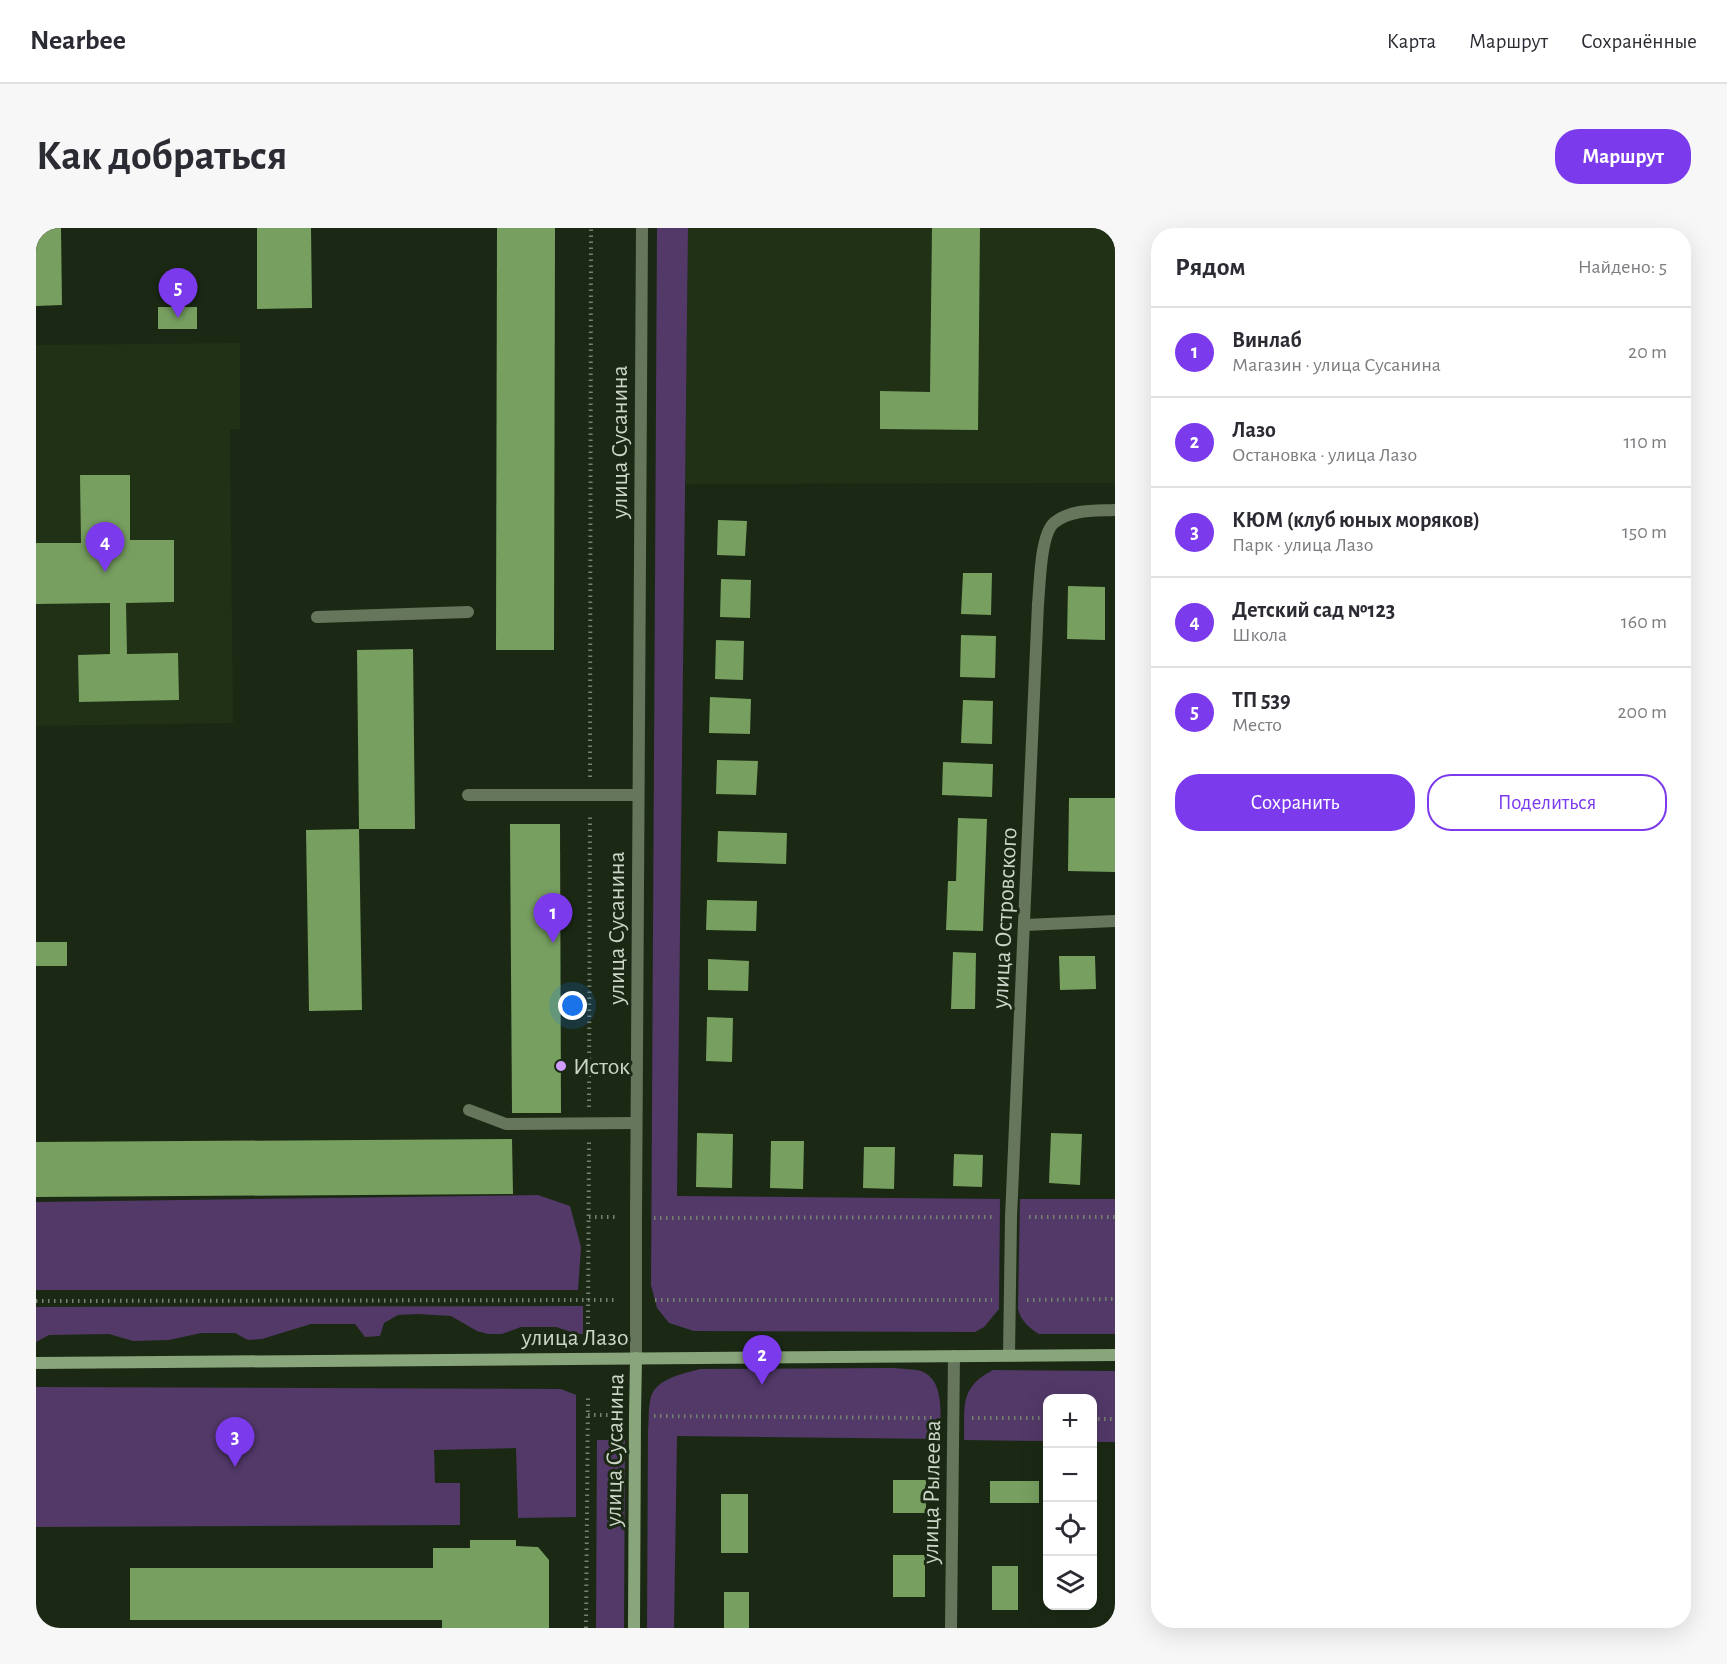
<!DOCTYPE html>
<html lang="ru">
<head>
<meta charset="utf-8">
<style>
	:root { --surface:#fff; --page:#f7f7f7; --text:#2b2b33; --muted:#7c7c81; --line:#e1e1e2; --accent:#7c3aed }
	body { margin:0; font-family:"Alegreya Sans",sans-serif; background:var(--page); color:var(--text) }
	.controls { position:absolute; right:18px; bottom:18px; display:grid; overflow:hidden; border-radius:12px; box-shadow:0 6px 24px #0002 }
	.controls button { width:54px; height:54px; display:grid; place-items:center; padding:0; border:0; border-bottom:2px solid var(--line); background:var(--surface); color:var(--text); font:30px sans-serif }
	.you { position:absolute; left:537px; top:778px; width:21px; height:21px; margin:-15px; border:4px solid #fff; border-radius:50%; background:#1a73e8; box-shadow:0 0 0 9px #1a73e833 }
	.badge { display:grid; place-items:center; width:39px; height:39px; border-radius:50%; background:var(--accent); color:#fff; font-size:20px; font-weight:700 }
	.pin { position:absolute; translate:-50% -50px; filter:drop-shadow(0 2px 3px #0008) }
	.pin::after { content:''; position:absolute; top:32px; width:21px; height:18px; background:inherit; clip-path:polygon(0 0,100% 0,50% 100%) }
	.list { margin:0; padding:0; list-style:none }
	h2 { display:flex; justify-content:space-between; align-items:center; height:78px; margin:0; padding:0 24px; font-size:26px }
	h2 small { font-size:20px; font-weight:400; color:var(--muted) }
	.list li { display:grid; grid-template-columns:39px 1fr auto; gap:18px; align-items:center; box-sizing:border-box; height:90px; padding:0 24px; border-top:2px solid var(--line) }
	.list b { display:block; font-size:22px; white-space:nowrap }
	.list p { margin:0; font-size:20px; white-space:nowrap; color:var(--muted) }
	.list em { font-size:20px; font-style:normal; color:var(--muted) }
	.actions { display:flex; gap:12px; padding:18px 24px }
	.actions a { flex:1; padding:14px 0; border:2px solid var(--accent); border-radius:24px; text-align:center; font-size:21px; color:var(--accent) }
	.actions .main { background:var(--accent); color:#fff }
	.icon { flex:none; width:33px; height:33px; fill:none; stroke:currentColor; stroke-width:2; stroke-linecap:round; stroke-linejoin:round }
	.map { position:relative; flex:none; width:1079px; height:1400px; overflow:hidden; border-radius:24px }
	header { display:flex; align-items:center; gap:36px; box-sizing:border-box; height:84px; padding:0 30px; background:var(--surface); border-bottom:2px solid var(--line) }
	header strong { font-size:28px }
	nav { display:flex; gap:33px; margin-inline-start:auto; font-size:21px }
	.intro { display:flex; align-items:center; justify-content:space-between; box-sizing:border-box; height:144px; padding:0 36px }
	h1 { margin:0; font-size:42px }
	.button { padding:15px 27px; border-radius:24px; background:var(--accent); color:#fff; font-size:21px; font-weight:700 }
	main { display:flex; gap:36px; padding:0 36px }
	aside { flex:1; background:var(--surface); border-radius:24px; box-shadow:0 6px 24px #0002 }
	.map>svg:first-child { display:block }
	.built { fill:#203116 }
	.green { fill:#523968 }
	.building { fill:#779f60 }
	.lines { fill:none; stroke-linecap:round; stroke-linejoin:round }
	.path { stroke:#768270; stroke-width:4; stroke-dasharray:1.5 4.5; stroke-linecap:butt }
	.lane { stroke:#65765c; stroke-width:12 }
	.street { stroke:#65765c; stroke-width:12 }
	.secondary { stroke:#89a57b; stroke-width:12 }
	.poi-dot { fill:#d09dff; stroke:#1b2914; stroke-width:2 }
	.labels { text-anchor:middle; stroke-width:6; stroke-linejoin:round; paint-order:stroke }
	.street-label { font-size:24px; fill:#ccd5c7; stroke:#1b2914 }
	.poi-label { font-size:24px; fill:#ccd5c7; stroke:#1b2914; text-anchor:start }
</style>
</head>
<body>
<header>
<strong>Nearbee</strong>
<nav><a>Карта</a><a>Маршрут</a><a>Сохранённые</a></nav>
</header>
<div class="intro"><h1>Как добраться</h1><a class="button">Маршрут</a></div>
<main>
<div class="map">
<svg width="1079" height="1400" viewBox="0 0 1079 1400">
	<rect width="100%" height="100%" fill="#1b2914"/>
	<g class="built">
		<path d="M652,0h427v255l-430,1z"/>
		<path d="M204,115v86l-10,1 3,293 -197,3v-381z"/>
	</g>
	<g class="green">
		<path d="M621,0h31l-11,968 323,3 -1,110 -15,18 -9,5 -281,-1 -25,-8 -12,-15 -6,-23z"/>
		<path d="M502,967l32,11 11,41 -3,43h-542v-88z"/>
		<path d="M984,971h95v135h-76c-10,-6 -18,-13 -21,-25z"/>
		<path d="M547,1078v28h-6l-21,-7h-35l-19,7h-14l-11,-3 -26,-15 -33,-2 -20,1 -14,8 -4,13 -15,1 -10,-13h-44l-49,15 -14,1 -13,-7h-34l-32,7 -36,1 -24,-7 -60,1 -13,7v-35z"/>
		<path d="M857,1140c9,1 20,1 28,3 25,9 19,48 19,68l-263,-3 -3,192h-27l1,-197c1,-10 0,-20 2,-30 3,-22 32,-27 50,-32z"/>
		<path d="M957,1142l122,1v71h-22l-1,-44h-45v43l-83,-1c1,-35 -5,-52 29,-70z"/>
		<path d="M0,1159l525,2 15,6v122l-58,1 -2,-70 -82,2 1,33h25v42l-424,2z"/>
		<path d="M561,1212h28l-1,188h-28z"/>
	</g>
	<g class="building">
		<path d="M0,0h25l1,77 -26,1z"/>
		<path d="M221,0h54l1,80 -55,1z"/>
		<path d="M461,0h58l-1,422h-58z"/>
		<path d="M896,0h48l-2,202 -98,-1v-38l50,1z"/>
		<rect x="122" y="79" width="39" height="22"/>
		<path d="M44,247h50v65h44v62l-48,1 1,51 51,-1 1,47 -100,2 -1,-47 32,-1v-51l-74,1v-61h45z"/>
		<path d="M682,292l29,1 -2,35 -28,-1z"/>
		<path d="M927,345h29l-1,42 -30,-1z"/>
		<path d="M685,351l30,1 -1,38 -30,-1z"/>
		<path d="M1032,358l37,1v53l-38,-1z"/>
		<path d="M925,407l35,1 -1,42 -35,-1z"/>
		<path d="M680,412l28,1 -1,39 -28,-1z"/>
		<path d="M377,421l2,180h-56l-2,-179z"/>
		<path d="M674,469l41,2 -1,35 -41,-1z"/>
		<path d="M927,472l30,1 -1,43 -31,-1z"/>
		<path d="M681,532l41,1 -2,34 -40,-1z"/>
		<path d="M907,534l50,2 -1,33 -50,-2z"/>
		<path d="M1033,570h46v74l-47,-1z"/>
		<path d="M922,590l29,1 -4,112 -37,-1 2,-49h8z"/>
		<path d="M474,596h50l1,289h-49z"/>
		<path d="M323,601l3,181 -53,1 -3,-181z"/>
		<path d="M682,603l69,2 -1,31 -69,-2z"/>
		<path d="M671,672l50,1 -1,30 -50,-1z"/>
		<rect x="0" y="714" width="31" height="24"/>
		<path d="M917,724l23,1 -1,56h-24z"/>
		<path d="M1023,728h36l1,33 -36,1z"/>
		<path d="M672,731l41,2 -1,30 -40,-1z"/>
		<path d="M671,789l26,1 -1,44 -26,-1z"/>
		<path d="M661,905l36,1 -1,54 -36,-1z"/>
		<path d="M1015,905l31,1 -2,51 -31,-2z"/>
		<path d="M476,911l1,55 -477,3v-55z"/>
		<path d="M735,913h33l-1,48 -33,-1z"/>
		<path d="M828,919h31l-1,42 -31,-1z"/>
		<path d="M918,926l29,1 -1,32 -29,-1z"/>
		<rect x="857" y="1252" width="33" height="33"/>
		<rect x="954" y="1253" width="49" height="22"/>
		<rect x="685" y="1266" width="27" height="59"/>
		<path d="M434,1312h46v6l22,1 11,13v68h-107v-8h-312v-52h303v-20h37z"/>
		<rect x="857" y="1327" width="32" height="42"/>
		<rect x="956" y="1338" width="26" height="44"/>
		<rect x="688" y="1364" width="25" height="36"/>
	</g>
	<g class="lines">
		<g class="path">
			<path d="M554,549l1,-549"/>
			<path d="M553,879l1,-293"/>
			<path d="M553,989h30"/>
			<path d="M993,989h86"/>
			<path d="M618,990l340,-1"/>
			<path d="M619,1072h337"/>
			<path d="M991,1072l88,-1"/>
			<path d="M0,1073l581,-1"/>
			<path d="M552,1102l1,-189"/>
			<path d="M552,1187h29"/>
			<path d="M618,1188l281,2"/>
			<path d="M936,1190h75"/>
			<path d="M1056,1191h23"/>
			<path d="M550,1400l2,-233"/>
		</g>
		<g class="lane">
			<path d="M281,389l151,-5"/>
			<path d="M432,567h170"/>
			<path d="M433,882l37,14 130,-1"/>
		</g>
		<g class="street">
			<path d="M989,697l90,-4"/>
			<path d="M973,1127l2,-138 27,-613c2,-19 2,-71 17,-82 17,-13 40,-11 60,-12"/>
			<path d="M600,1130v-140l6,-990"/>
			<path d="M915,1400l3,-272"/>
		</g>
		<g class="secondary">
			<path d="M0,1135l1079,-8"/>
			<path d="M598,1400l1,-212 1,-58"/>
		</g>
	</g>
	<circle class="poi-dot" cx="525" cy="838" r="6"/>
	<g class="labels">
		<g class="street-label">
			<text transform="translate(583 214) rotate(-90)" y="8">улица Сусанина</text>
			<text transform="translate(968 690) rotate(-87)" y="8">улица Островского</text>
			<text transform="translate(580 700) rotate(-90)" y="8">улица Сусанина</text>
			<text x="539" y="1117">улица Лазо</text>
			<text transform="translate(578 1222) rotate(-89)" y="8">улица Сусанина</text>
			<text transform="translate(895 1264) rotate(-89)" y="8">улица Рылеева</text>
		</g>
		<g class="poi-label">
			<text x="537" y="846">Исток</text>
		</g>
	</g>
</svg>
<div class="controls">
<button>+</button>
<button>−</button>
<button><svg class="icon" aria-label="locate" viewBox="0 0 24 24"><circle cx="12" cy="12" r="6"/><path d="M12 2v4M12 18v4M2 12h4M18 12h4"/></svg></button>
<button><svg class="icon" aria-label="layers" viewBox="0 0 24 24"><path d="M12 4l9 5-9 5-9-5zM3 14l9 5 9-5"/></svg></button>
</div>
<div class="you"></div>
<div class="pin badge" style="left:517px;top:715px">1</div>
<div class="pin badge" style="left:726px;top:1157px">2</div>
<div class="pin badge" style="left:199px;top:1239px">3</div>
<div class="pin badge" style="left:69px;top:344px">4</div>
<div class="pin badge" style="left:142px;top:90px">5</div>
</div>
<aside>
<h2>Рядом<small>Найдено: 5</small></h2>
<ul class="list">
<li><span class="badge">1</span><div><b>Винлаб</b><p>Магазин · улица Сусанина</p></div><em>20 m</em></li>
<li><span class="badge">2</span><div><b>Лазо</b><p>Остановка · улица Лазо</p></div><em>110 m</em></li>
<li><span class="badge">3</span><div><b>КЮМ (клуб юных моряков)</b><p>Парк · улица Лазо</p></div><em>150 m</em></li>
<li><span class="badge">4</span><div><b>Детский сад №123</b><p>Школа</p></div><em>160 m</em></li>
<li><span class="badge">5</span><div><b>ТП 539</b><p>Место</p></div><em>200 m</em></li>
</ul>
<div class="actions"><a class="main">Сохранить</a><a>Поделиться</a></div>
</aside>
</main>
</body>
</html>
